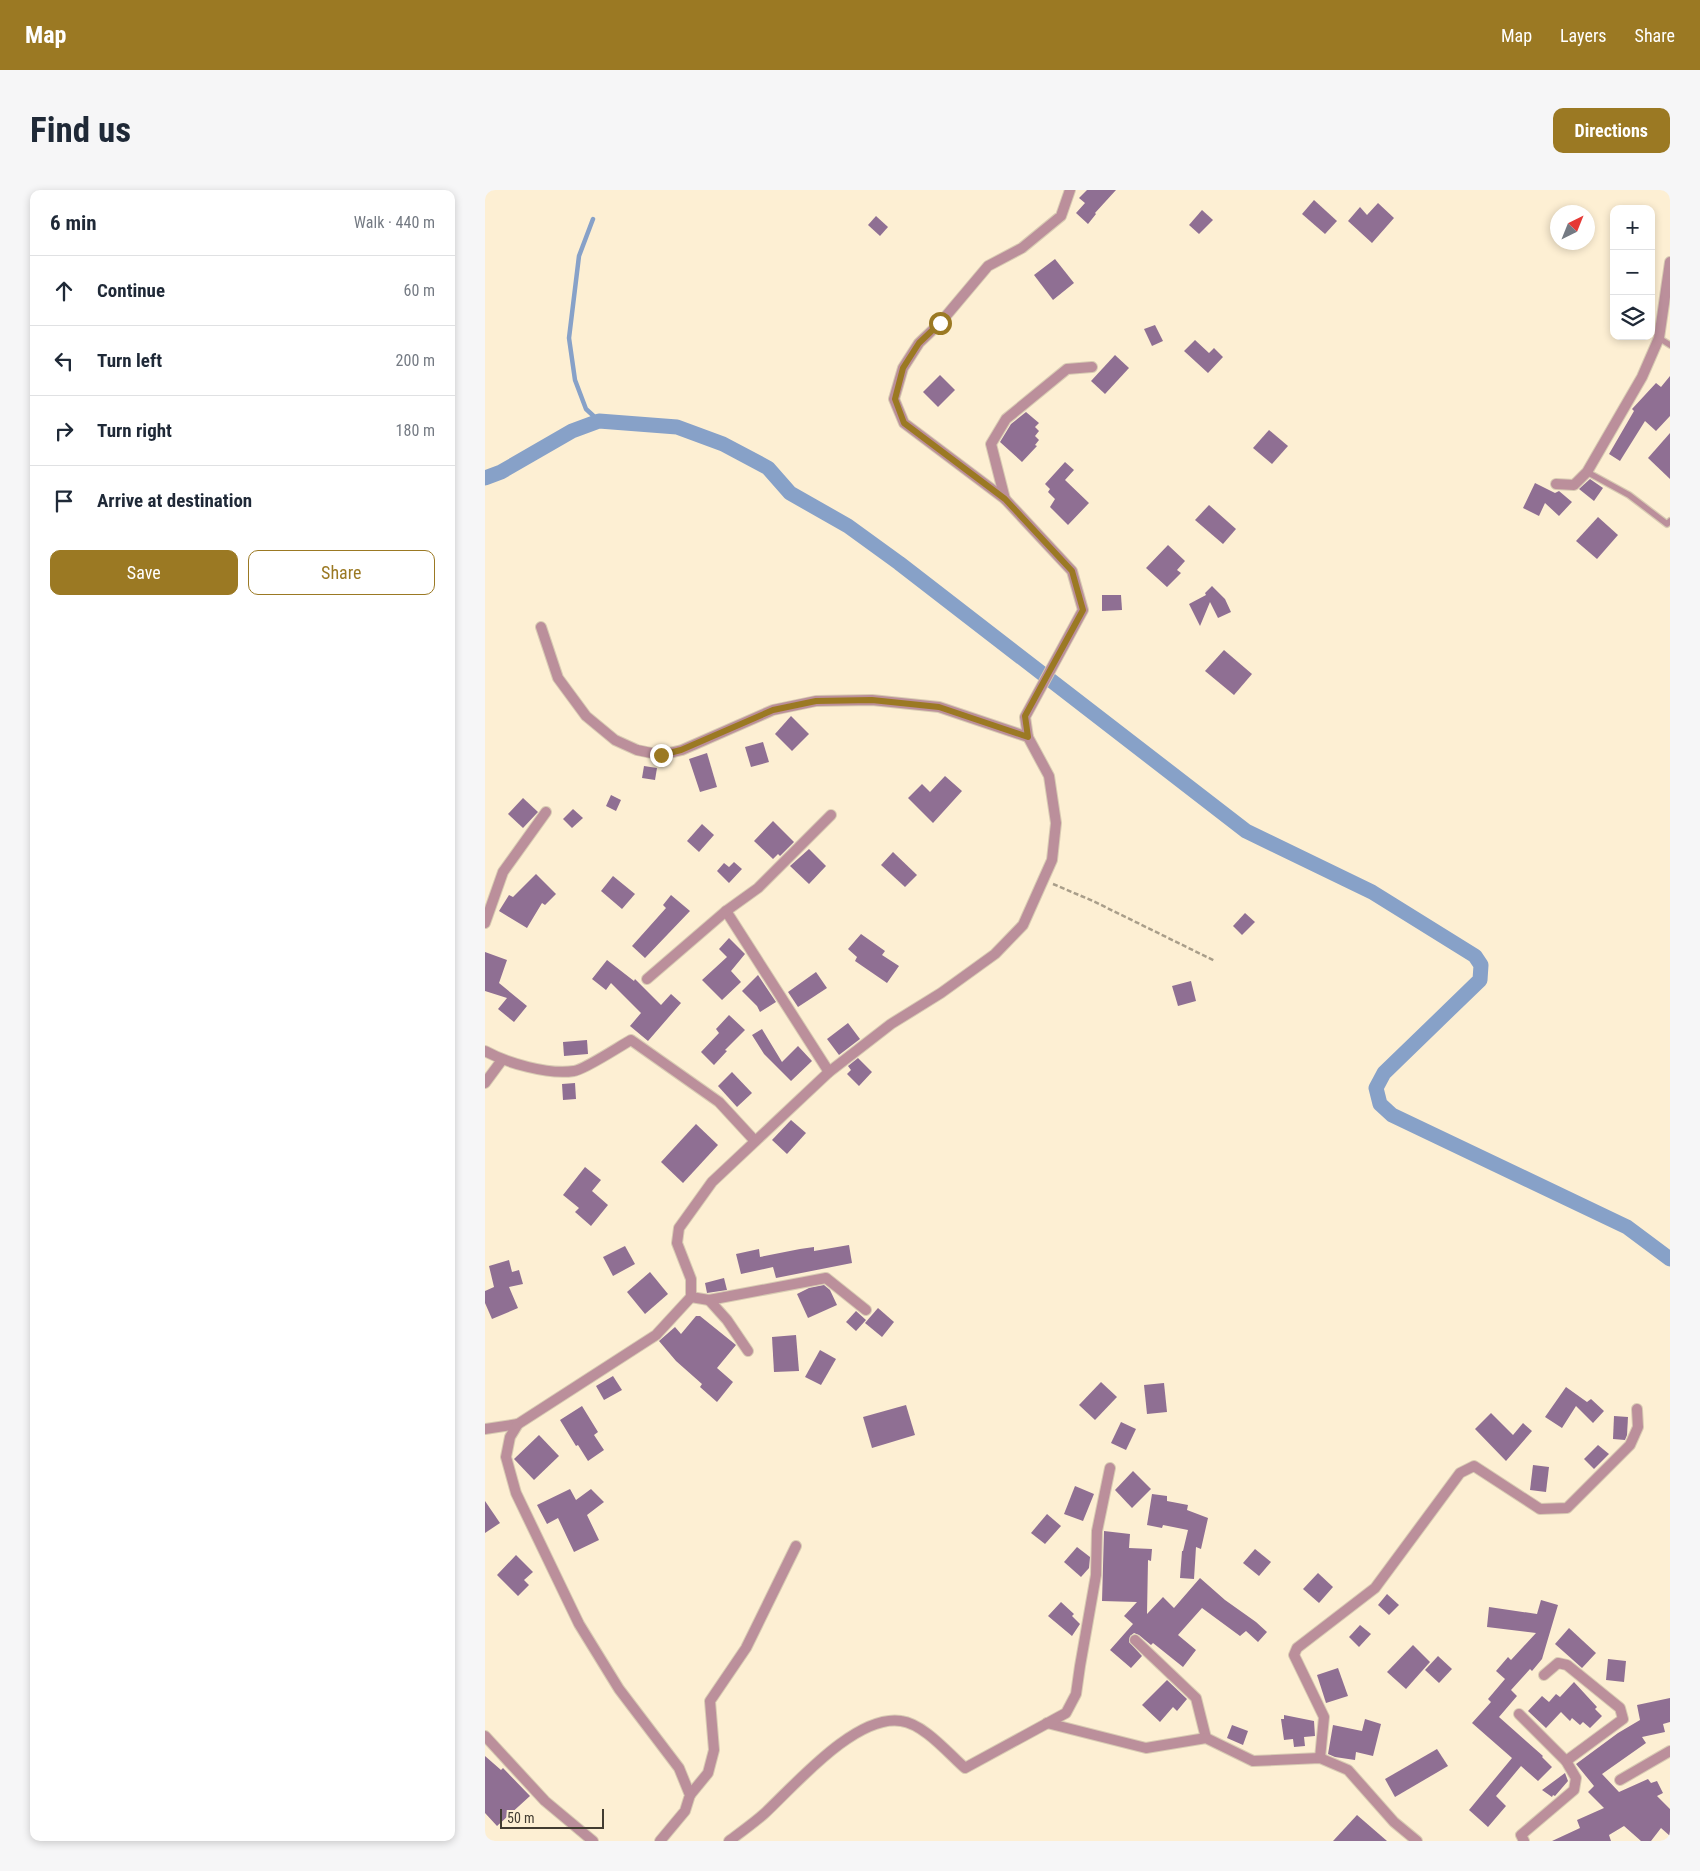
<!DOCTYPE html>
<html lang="en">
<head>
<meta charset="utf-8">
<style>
	:root { --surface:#fff; --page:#f6f6f7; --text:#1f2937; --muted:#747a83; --line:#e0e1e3; --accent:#9b7923 }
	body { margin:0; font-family:"Roboto Condensed",sans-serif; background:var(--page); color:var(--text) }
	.controls { position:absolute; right:15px; top:15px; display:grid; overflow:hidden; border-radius:10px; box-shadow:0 2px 8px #0003 }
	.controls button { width:45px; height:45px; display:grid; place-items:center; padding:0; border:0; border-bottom:1px solid var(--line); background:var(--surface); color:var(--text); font:25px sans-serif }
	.compass { position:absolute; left:1065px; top:15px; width:45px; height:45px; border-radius:50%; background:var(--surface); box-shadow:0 2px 8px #0003; rotate:43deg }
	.scale { position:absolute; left:15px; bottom:12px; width:104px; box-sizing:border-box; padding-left:5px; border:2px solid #423c31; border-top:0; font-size:14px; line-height:18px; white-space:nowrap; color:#423c31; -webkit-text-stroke:4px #fdefd3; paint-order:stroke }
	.stop { position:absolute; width:15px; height:15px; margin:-11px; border:4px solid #9b7923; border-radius:50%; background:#fff }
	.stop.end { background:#9b7923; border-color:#fff; box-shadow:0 1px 5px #0008 }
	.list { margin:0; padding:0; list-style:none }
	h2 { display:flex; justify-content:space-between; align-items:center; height:65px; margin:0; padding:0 20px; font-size:21px }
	h2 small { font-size:16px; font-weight:400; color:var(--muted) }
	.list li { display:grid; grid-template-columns:32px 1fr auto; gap:15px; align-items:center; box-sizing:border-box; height:70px; padding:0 20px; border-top:1px solid var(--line) }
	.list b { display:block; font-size:19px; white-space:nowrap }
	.list em { font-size:16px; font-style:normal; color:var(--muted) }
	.actions { display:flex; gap:10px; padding:15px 20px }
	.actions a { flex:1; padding:11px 0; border:1px solid var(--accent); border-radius:10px; text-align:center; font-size:18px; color:var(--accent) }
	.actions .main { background:var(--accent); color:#fff }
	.icon { flex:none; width:28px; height:28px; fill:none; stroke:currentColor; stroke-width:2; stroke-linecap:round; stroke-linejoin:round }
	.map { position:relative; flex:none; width:1185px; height:1651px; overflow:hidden; border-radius:10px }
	header { display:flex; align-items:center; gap:30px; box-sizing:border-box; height:70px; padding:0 25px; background:var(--accent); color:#fff }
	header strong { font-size:24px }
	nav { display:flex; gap:28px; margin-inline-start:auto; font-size:18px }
	.intro { display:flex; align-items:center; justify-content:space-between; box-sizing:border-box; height:120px; padding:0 30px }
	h1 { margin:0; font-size:35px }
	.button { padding:12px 22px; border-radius:10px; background:var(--accent); color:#fff; font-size:18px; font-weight:700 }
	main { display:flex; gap:30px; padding:0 30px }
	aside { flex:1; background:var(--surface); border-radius:10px; box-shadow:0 2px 8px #0003 }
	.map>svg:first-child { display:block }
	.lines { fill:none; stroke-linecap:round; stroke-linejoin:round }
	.stream { stroke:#87a1c8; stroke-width:4.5 }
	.canal { stroke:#87a1c8; stroke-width:15 }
	.building { fill:#8f6f93 }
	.service-casing { stroke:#d8cbb3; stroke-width:8 }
	.minor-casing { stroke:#d8cbb3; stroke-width:12 }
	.tertiary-casing { stroke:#d8cbb3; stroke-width:12 }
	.path { stroke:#a99e8a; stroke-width:2.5; stroke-dasharray:5 2.5; stroke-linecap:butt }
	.service { stroke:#bb8f9b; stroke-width:5.5 }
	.minor { stroke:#bb8f9b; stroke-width:10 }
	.tertiary { stroke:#bb8f9b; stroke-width:10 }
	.route { stroke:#9b7923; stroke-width:6 }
</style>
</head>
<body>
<header>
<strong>Map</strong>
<nav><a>Map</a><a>Layers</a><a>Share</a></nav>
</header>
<div class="intro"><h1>Find us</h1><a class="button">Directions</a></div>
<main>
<aside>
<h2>6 min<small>Walk · 440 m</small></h2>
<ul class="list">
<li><svg class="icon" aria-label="ahead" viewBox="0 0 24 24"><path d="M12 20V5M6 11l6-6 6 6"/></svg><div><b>Continue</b></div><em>60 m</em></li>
<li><svg class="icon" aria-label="left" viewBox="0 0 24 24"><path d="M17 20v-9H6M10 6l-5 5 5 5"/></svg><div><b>Turn left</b></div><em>200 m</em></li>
<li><svg class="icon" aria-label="right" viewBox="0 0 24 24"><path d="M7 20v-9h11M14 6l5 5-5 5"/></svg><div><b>Turn right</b></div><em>180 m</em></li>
<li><svg class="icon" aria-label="arrive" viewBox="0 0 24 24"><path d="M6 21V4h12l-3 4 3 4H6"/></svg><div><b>Arrive at destination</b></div></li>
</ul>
<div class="actions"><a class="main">Save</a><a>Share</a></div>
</aside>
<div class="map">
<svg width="1185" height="1651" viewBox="0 0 1185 1651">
	<rect width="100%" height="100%" fill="#fdefd3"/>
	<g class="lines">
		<path class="stream" d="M108,29l-14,37 -10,82 6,42 11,29 13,12"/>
		<path class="canal" d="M0,288l16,-6 71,-41 27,-10 78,6 46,17 45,24 22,25 58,33 51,37 347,268 126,61 103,64 6,9 -1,15 -96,93 -8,15 4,16 12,11 235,112 43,32"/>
	</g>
	<g class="building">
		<path d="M602,0h29l-21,23 1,1 -8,10 -12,-11 9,-10 -6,-5z"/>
		<path d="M829,10l23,21 -12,13 -23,-20z"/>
		<path d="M893,13l16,15 -22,25 -24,-22 12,-14 7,8z"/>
		<path d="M717,20l11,10 -14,14 -10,-9z"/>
		<path d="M391,26l12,11 -8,9 -12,-11z"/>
		<path d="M570,69l19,24 -21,17 -19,-25z"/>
		<path d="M670,135l8,16 -11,5 -8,-17z"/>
		<path d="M710,150l14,13 5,-5 9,9 -15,16 -24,-22z"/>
		<path d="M630,165l14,13 -24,26 -14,-13z"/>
		<path d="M455,185l15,15 -17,17 -15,-15z"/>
		<path d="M1185,186v40l-14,15 -11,-10 -25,40 -11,-7 25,-43 -2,-2 24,-26 5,4z"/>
		<path d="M541,222l13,11 -4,4 4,4 -4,5 4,4 -4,5 2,1 -15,16 -22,-20 11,-18z"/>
		<path d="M784,240l19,16 -16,18 -19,-16z"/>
		<path d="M1185,243v46l-22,-21z"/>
		<path d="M580,272l9,8 -9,10 24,23 -21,22 -18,-18 5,-8 -7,-7 2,-3 -5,-5z"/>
		<path d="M1105,289l13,9 -9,13 -15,-12z"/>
		<path d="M1050,293l20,10 4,-2 13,11 -13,14 -14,-13 -6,13 -16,-8z"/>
		<path d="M724,315l27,24 -13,15 -28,-24z"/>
		<path d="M1113,327l20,18 -21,24 -21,-18z"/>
		<path d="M683,355l17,16 -8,9 4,3 -14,14 -21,-19z"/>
		<path d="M727,396l13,13 6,13 -13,6 -8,-16 -10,24 -11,-22 17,-9 -1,-2z"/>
		<path d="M617,405h19l1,15 -20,1z"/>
		<path d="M739,460l28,24 -18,21 -29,-24z"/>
		<path d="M306,526l18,18 -17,17 -17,-17z"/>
		<path d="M278,552l6,20 -18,5 -6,-20z"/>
		<path d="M222,563l10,34 -17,5 -11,-33z"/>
		<path d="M159,576l13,2 -2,12 -13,-2z"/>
		<path d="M460,586l17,15 -29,32 -25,-25 14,-14 8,8z"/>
		<path d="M126,605l10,5 -5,11 -10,-5z"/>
		<path d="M38,608l15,14 -15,16 -15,-14z"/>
		<path d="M88,619l10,9 -11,10 -9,-9z"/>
		<path d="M288,631l21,21 -14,14 -2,-2 -5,5 -19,-18z"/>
		<path d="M217,634l12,11 -15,17 -12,-11z"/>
		<path d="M324,659l17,17 -17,18 -19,-18z"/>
		<path d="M408,662l24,23 -12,12 -24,-22z"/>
		<path d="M249,672l8,7 -13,14 -12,-12 7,-8 5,4z"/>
		<path d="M51,684l20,20 -11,11 -3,-2 -15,25 -28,-17 10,-16 4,2z"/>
		<path d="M128,686l22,18 -13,15 -21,-18z"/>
		<path d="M186,705l19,16 -45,47 -13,-12 34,-38 -3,-3z"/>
		<path d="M760,723l10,9 -13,13 -9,-9z"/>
		<path d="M376,744l24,17 -3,4 17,11 -12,17 -32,-22 2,-4 -9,-8z"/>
		<path d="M244,748l16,16 -14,17 10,11 -19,18 -20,-20 25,-23 -8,-8z"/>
		<path d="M0,762l22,8 -8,23 28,23 -13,16 -16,-13 9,-11 -22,-7z"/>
		<path d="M122,770l27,21 1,-2 26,26 10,-11 10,9 -33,38 -18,-15 11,-13 -30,-30 -5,7 -14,-11z"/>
		<path d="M331,782l11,16 -29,19 -10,-15z"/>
		<path d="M273,785l18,27 -16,10 -3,-6 -15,-15z"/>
		<path d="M706,791l5,20 -18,5 -6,-20z"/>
		<path d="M244,825l16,15 -20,20 2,1 -13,14 -13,-13 18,-19 -3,-4z"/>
		<path d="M363,833l12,16 -21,16 -12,-16z"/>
		<path d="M277,839l20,33 16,-16 14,15 -21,20 -27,-27 -12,-19z"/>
		<path d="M102,850l1,14 -24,2 -1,-14z"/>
		<path d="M373,868l14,14 -13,14 -12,-12 4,-4 -3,-4z"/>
		<path d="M247,882l20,21 -15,14 -19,-21z"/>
		<path d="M90,893l1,16 -13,1 -1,-16z"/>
		<path d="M306,930l15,13 -19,21 -15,-14z"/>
		<path d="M211,934l22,21 -35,38 -22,-21z"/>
		<path d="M100,977l16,13 -9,11 16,14 -17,21 -16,-14 4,-4 -16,-13z"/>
		<path d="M364,1055l3,18 -76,15 -3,-11 -32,7 -5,-20 23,-5 1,8 40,-8 14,-2v4z"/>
		<path d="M140,1056l10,18 -22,12 -10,-19z"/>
		<path d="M24,1070l3,12 7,-2 4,14 -14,3 9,21 -26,11 -7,-16v-12l9,-4 -5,-21z"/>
		<path d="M165,1082l18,22 -23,20 -18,-22z"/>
		<path d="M239,1088l3,12 -20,3 -2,-10z"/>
		<path d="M339,1095l6,5 7,15 -29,13 -11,-24 12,-6z"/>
		<path d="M393,1118l16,14 -12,15 -17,-14z"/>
		<path d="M371,1121l10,9 -10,11 -10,-9z"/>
		<path d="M211,1126h4l36,29 -19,23 16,14 -16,20 -17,-15 2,-3 -26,-23 -17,-20 16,-14 6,7z"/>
		<path d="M311,1145l3,36 -25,1 -2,-35z"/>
		<path d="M335,1160l16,9 -15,26 -16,-8z"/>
		<path d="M128,1186l9,14 -18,10 -8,-14z"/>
		<path d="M616,1192l16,15 -22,23 -16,-15z"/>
		<path d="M679,1193l3,29 -20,2 -3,-29z"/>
		<path d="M1081,1197l21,15 4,-3 13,12 -11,12 -17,-17 -14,22 -17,-11z"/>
		<path d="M421,1215l9,30 -43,13 -9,-31z"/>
		<path d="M97,1216l16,26 -4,3 10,15 -16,11 -10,-16 -2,1 -16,-26z"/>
		<path d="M1006,1223l22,22 10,-12 9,8 -26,30 -31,-32z"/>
		<path d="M1129,1226l14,1 -1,18 -2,5 -12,-1z"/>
		<path d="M636,1232l15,7 -10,21 -15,-7z"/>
		<path d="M54,1245l20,21 -25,24 -20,-21z"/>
		<path d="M1113,1255l11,9 -15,15 -10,-10z"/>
		<path d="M1048,1275l16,2 -3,25 -16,-2z"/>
		<path d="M648,1281l18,18 -19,19 -17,-18z"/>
		<path d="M590,1296l19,8 -11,27 -19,-7z"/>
		<path d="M85,1299l6,11 15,-11 13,13 -17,13 12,25 -25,12 -16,-34 -11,6 -10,-19z"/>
		<path d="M667,1304l15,2v5l21,4 -1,5 21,8 -7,31 -5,-2 -2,32 -14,-1 2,-27h1l5,-21 -25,-5 -1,3 -15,-3z"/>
		<path d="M0,1311l15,22 -15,10z"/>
		<path d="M562,1324l14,12 -16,18 -14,-11z"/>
		<path d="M619,1341l26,3 -1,14 23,1 -1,12 -3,-1 -1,54 16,-17 11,11 26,-30 25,22 31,22 11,10 -9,10 -12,-11 -6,5 -38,-28 -24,27 18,15 -13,17 -30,-24 -2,2 -12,-10 -5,-2 -4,3 -1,6 13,14 -11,12 -21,-18 23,-26 -9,-8 13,-14 -35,-1z"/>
		<path d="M592,1357l13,10 -1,11 -8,9 -17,-15z"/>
		<path d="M770,1359l16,13 -12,14 -16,-13z"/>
		<path d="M31,1365l17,17 -9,8 5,5 -11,11 -21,-21z"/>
		<path d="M833,1383l15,14 -14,16 -16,-14z"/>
		<path d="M902,1404l12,11 -10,10 -11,-10z"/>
		<path d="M1056,1410l17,5 -16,54 -10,12 -2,-2 -19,21 6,6 -18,21 44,39 -1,1 10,10 -14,14 -17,-15 -25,30 10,10 -18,21 -19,-17 43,-52 -40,-35 19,-21 -3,-3 17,-20 -9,-8 12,-14 3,3 25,-27 -49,-6 2,-20 48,7z"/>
		<path d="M576,1412l13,12 -2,2 8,8 -8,12 -24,-20z"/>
		<path d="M875,1435l11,9 -12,13 -10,-10z"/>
		<path d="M1084,1438l27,25 -14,15 -27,-24z"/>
		<path d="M928,1455l17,17 -24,27 -19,-17z"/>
		<path d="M953,1466l14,13 -13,14 -14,-13z"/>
		<path d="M1123,1469l18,2 -2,21 -18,-2z"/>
		<path d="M853,1478l10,28 -22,7 -9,-28z"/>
		<path d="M682,1490l20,19 -10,12 -4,-4 -13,15 -18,-17z"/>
		<path d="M1089,1492l23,25 -2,2 7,7 -12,12 -7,-6 -3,3 -8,-7 -2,3 -9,-9 -15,16 -18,-17 14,-15 7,6 7,-8 4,3z"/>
		<path d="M1185,1508v24l-7,2 2,8 -23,5 4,6 -44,31 17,18 29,-13 3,4 6,-2 6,12 -6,3 13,13v27l-9,-8 -10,13h-10l-17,-15 -15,9 2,6h-59l28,-13 -3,-8 27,-12 -16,-16 6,-6 -18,-22 42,-31 22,-13 -3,-15z"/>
		<path d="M799,1525l30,6 1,15 -11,1 1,9 -11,1 -1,-8 -9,1 -3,-21h3z"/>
		<path d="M880,1529l16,5 -8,32 -17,-4 -1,8 -20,-3 -7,-3 5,-29 29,6z"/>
		<path d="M747,1535l16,6 -5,14 -16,-7z"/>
		<path d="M952,1559l11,17 -53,31 -10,-18z"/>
		<path d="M0,1566l16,14 2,-2 27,28 -33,30 -12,-13z"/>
		<path d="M1080,1583l3,8 -13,15 -2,-1 -1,2 -10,-7z"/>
		<path d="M872,1625l30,26h-54z"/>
	</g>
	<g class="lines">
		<defs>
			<g id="service">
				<path d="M1174,148l11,7"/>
				<path d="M1102,282l42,23 38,29 3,-3"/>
			</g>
			<g id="minor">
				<path d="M1071,294l18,1 13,-13 55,-95 17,-39 11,-76"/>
				<path d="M520,309l-14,-55 15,-25 61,-50 25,-2"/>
				<path d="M56,437l17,51 28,38 29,24 22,10 24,5 21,-5 91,-40 43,-9 56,-1 67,7 89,30"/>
				<path d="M241,721l103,161"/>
				<path d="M0,733l18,-51 43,-60"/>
				<path d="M162,789l79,-68 32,-23 73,-73"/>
				<path d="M0,861c22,12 63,24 89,20 10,-1 46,-25 57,-31l88,62 36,39"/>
				<path d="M0,893l17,-23"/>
				<path d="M206,1107l18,3 117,-22 40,32"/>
				<path d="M224,1110l18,20 21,31"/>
				<path d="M0,1239l33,-5"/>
				<path d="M650,1450l61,58 10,40"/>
				<path d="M1059,1485l14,-12 9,2 53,43 3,11 -57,42"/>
				<path d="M1034,1524l47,47 10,17 -2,12 -53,45 3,6"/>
				<path d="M562,1533l99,25 60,-10 47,23 67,-3 28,12 46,52 23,19"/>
				<path d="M835,1568l4,-41 -30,-62 3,-7 78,-60 85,-115 14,-7 66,43 27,-1 63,-63 8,-18 -1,-18"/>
				<path d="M1135,1590l50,-29"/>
				<path d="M205,1605l18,-22 6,-23 -4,-49 36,-53 50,-102"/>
				<path d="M244,1651c12,-9 25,-18 36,-28 31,-29 91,-99 136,-92 23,3 47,32 64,47l101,-55 10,-19 4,-28 16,-91 1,-44 13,-63"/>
			</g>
			<g id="tertiary">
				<path d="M0,1546l60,65 48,40"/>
				<path d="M175,1651l25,-30 5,-16 -11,-27 -60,-79 -40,-65 -63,-131 -10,-36 4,-20 8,-13 138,-89 35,-38v-18l-14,-36 2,-15 33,-46 117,-110 62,-48 50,-31 54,-39 28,-29 29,-65 4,-37 -7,-47 -21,-39 -3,-20 58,-107 -11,-39 -67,-72 -101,-76 -10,-24 9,-31 16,-25 21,-20 48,-57 34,-18 39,-32 9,-26"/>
			</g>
		</defs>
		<use href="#service" class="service-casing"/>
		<use href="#minor" class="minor-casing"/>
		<use href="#tertiary" class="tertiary-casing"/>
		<path class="path" d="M568,694l40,17 122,60"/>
		<use href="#service" class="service"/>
		<use href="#minor" class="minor"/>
		<use href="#tertiary" class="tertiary"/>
	</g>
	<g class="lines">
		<path class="route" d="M176,565l20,-5 92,-40 43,-9 56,-1 67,7 89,30 -3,-21 58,-106 -11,-39 -67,-72 -101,-76 -9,-24 8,-31 16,-25 21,-20"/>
	</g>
</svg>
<div class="controls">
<button>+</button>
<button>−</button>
<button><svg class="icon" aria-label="layers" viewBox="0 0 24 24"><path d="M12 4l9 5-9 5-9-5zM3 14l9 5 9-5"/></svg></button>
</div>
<svg class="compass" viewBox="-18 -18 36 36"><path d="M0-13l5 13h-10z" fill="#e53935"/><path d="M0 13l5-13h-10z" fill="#747a83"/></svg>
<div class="scale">50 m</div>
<div class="stop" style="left:455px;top:133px"></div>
<div class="stop end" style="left:176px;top:565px"></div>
</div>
</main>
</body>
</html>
